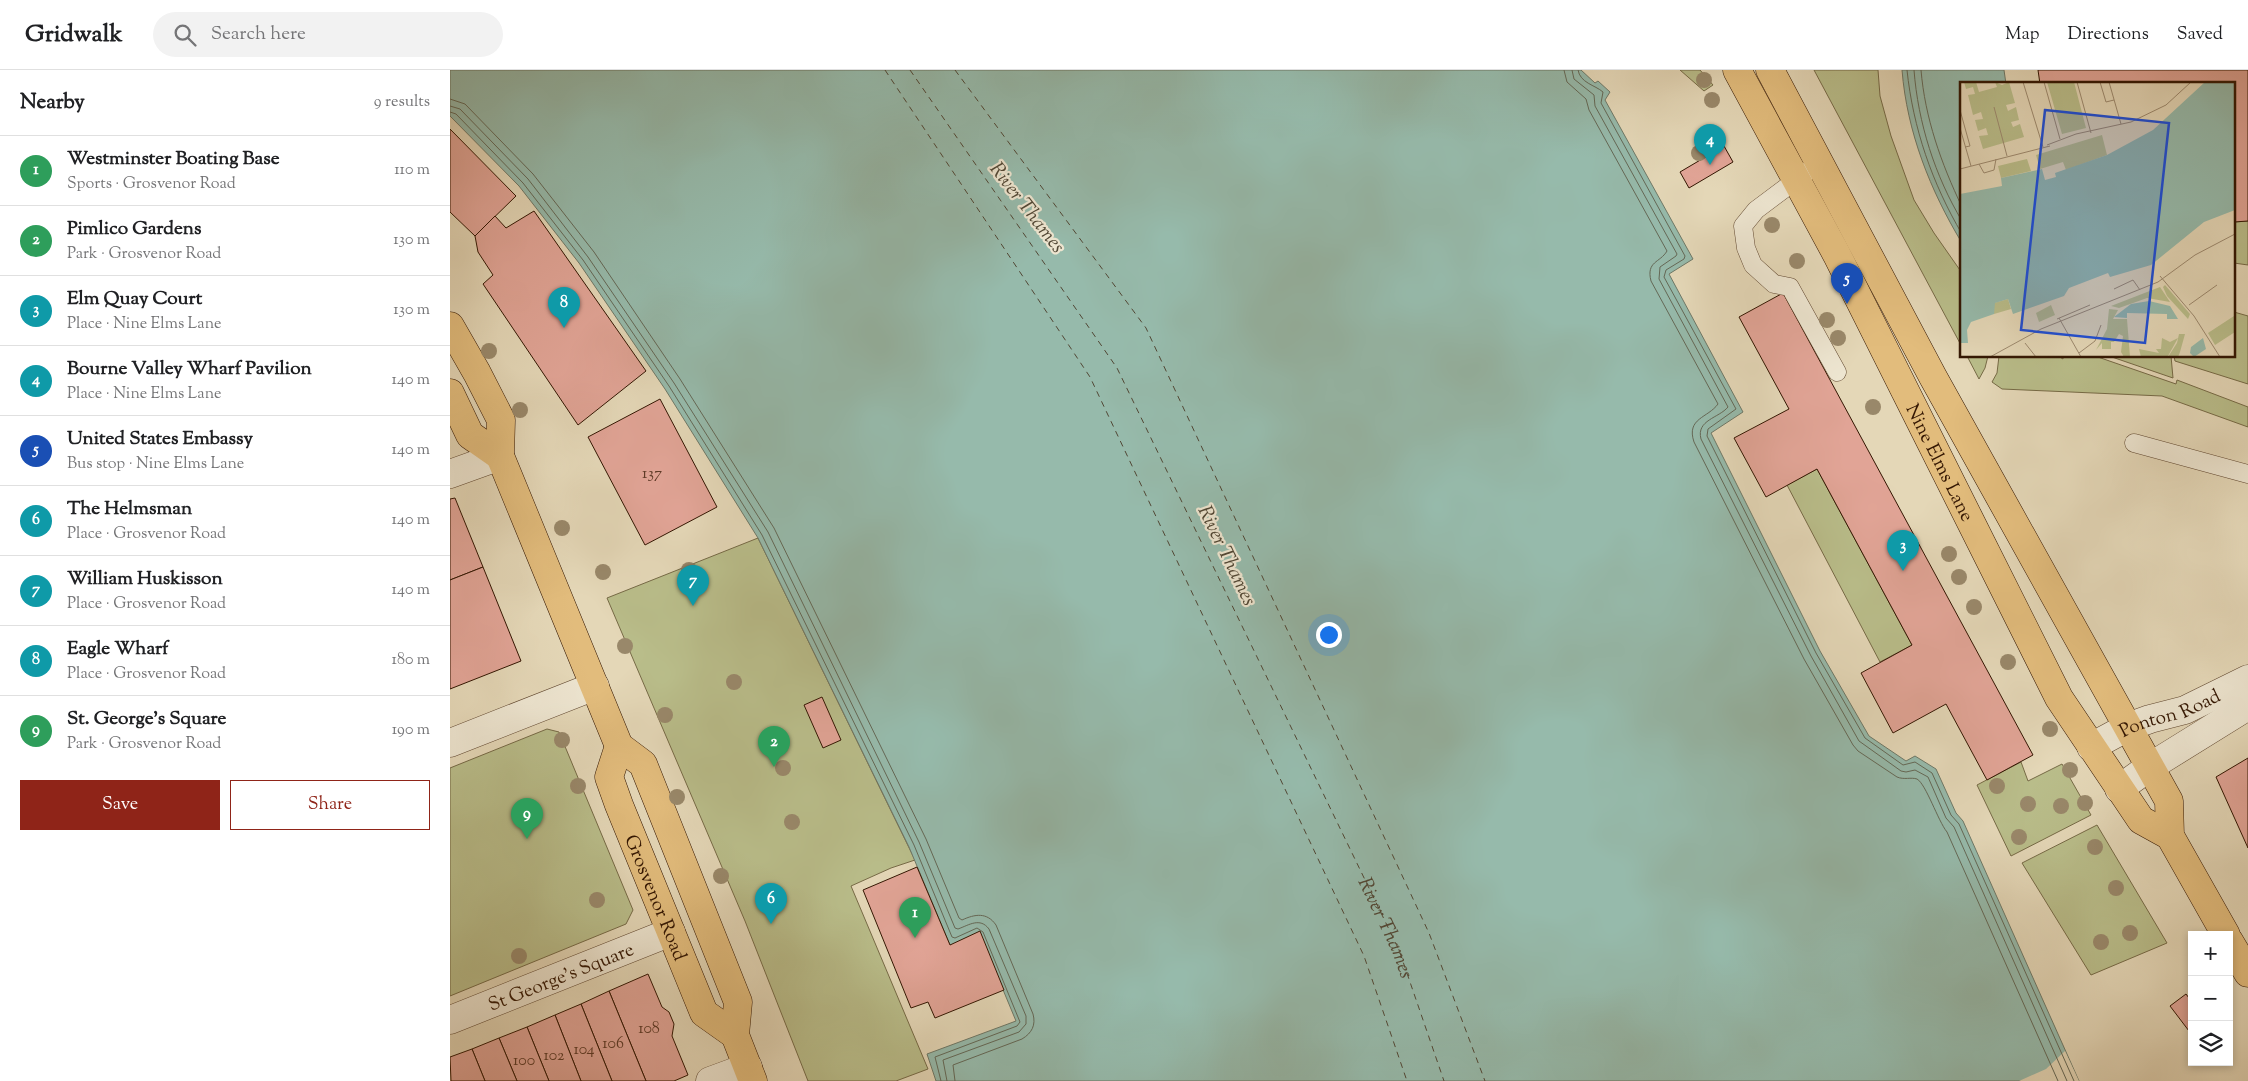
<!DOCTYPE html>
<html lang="en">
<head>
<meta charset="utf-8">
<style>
	:root { --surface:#fff; --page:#f2f2f2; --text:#202124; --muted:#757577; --line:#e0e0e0; --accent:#8f2418 }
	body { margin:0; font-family:"Sorts Mill Goudy",serif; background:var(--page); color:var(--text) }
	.controls { position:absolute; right:15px; bottom:15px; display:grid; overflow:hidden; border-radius:0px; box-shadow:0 2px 8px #0003 }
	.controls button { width:45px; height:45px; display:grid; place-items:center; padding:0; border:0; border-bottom:1px solid var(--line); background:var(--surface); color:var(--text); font:25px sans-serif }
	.you { position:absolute; left:878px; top:564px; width:18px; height:18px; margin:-12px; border:4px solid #fff; border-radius:50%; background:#1a73e8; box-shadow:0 0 0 8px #1a73e833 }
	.badge { display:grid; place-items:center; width:32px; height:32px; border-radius:50%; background:var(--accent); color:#fff; font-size:16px; font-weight:700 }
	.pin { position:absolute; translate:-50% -41px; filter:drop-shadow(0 1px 2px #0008) }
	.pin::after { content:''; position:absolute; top:26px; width:18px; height:15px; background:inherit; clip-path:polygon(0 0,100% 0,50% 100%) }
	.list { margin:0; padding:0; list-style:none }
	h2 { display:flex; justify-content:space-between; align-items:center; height:65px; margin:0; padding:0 20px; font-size:21px }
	h2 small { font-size:16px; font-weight:400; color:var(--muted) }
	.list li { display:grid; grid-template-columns:32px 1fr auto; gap:15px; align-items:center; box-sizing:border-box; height:70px; padding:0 20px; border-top:1px solid var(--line) }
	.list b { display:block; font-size:19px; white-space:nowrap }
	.list p { margin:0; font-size:16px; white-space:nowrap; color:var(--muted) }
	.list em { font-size:16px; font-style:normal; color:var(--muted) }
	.actions { display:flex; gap:10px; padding:15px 20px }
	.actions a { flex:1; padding:11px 0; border:1px solid var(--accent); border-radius:0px; text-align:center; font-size:18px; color:var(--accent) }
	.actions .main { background:var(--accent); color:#fff }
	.icon { flex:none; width:28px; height:28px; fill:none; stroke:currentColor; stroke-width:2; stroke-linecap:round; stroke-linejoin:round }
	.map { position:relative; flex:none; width:1798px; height:1011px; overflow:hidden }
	header { display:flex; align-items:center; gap:30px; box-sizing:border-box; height:70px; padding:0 25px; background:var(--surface); border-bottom:1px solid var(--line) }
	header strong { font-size:24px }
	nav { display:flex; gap:28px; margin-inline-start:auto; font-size:18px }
	.search { width:350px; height:45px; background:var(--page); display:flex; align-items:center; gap:12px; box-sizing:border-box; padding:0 18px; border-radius:28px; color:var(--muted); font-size:19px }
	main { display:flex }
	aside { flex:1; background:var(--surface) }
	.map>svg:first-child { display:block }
	.green { fill:#b9bd8a; stroke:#766a46 }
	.water { fill:#96baab; stroke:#6e7867 }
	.pier { fill:#e4d7b7 }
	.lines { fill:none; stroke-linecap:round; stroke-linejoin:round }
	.shore { stroke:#646856; stroke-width:1 }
	.ferry { stroke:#514735; stroke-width:1; stroke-dasharray:6 5; stroke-linecap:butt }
	.building { fill:#e1a496; stroke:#331602 }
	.lane-casing { stroke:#5f462f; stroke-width:19 }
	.street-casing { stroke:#5f462f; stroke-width:29 }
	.highway-casing { stroke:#331602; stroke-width:29 }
	.lane { stroke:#ede5d0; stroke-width:18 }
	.street { stroke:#ede5d0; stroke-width:28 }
	.highway { stroke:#e2bc7c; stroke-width:28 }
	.tree { fill:#99886a }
	.labels { text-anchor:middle; stroke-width:4.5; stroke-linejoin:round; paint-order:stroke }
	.number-label { font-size:16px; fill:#5e3a27 }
	.street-label { font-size:19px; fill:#331602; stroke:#ede5d0 }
	.water-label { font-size:20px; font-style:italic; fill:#514735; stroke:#ede5d0 }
	.inset-river { fill:none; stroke:#96baab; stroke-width:2.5 }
	.inset-road { fill:none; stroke:#9d8a6f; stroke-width:1 }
	.view { fill:#1d4ed8; fill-opacity:0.15; stroke:#1d4ed8; stroke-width:2.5 }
	.inset-edge { fill:none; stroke:#331602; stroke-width:2.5 }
</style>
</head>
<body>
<header>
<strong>Gridwalk</strong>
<div class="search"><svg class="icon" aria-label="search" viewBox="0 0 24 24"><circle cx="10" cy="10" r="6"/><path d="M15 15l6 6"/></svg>Search here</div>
<nav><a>Map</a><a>Directions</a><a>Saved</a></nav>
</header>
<main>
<aside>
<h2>Nearby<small>9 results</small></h2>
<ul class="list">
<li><span class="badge" style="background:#2e9e5b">1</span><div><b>Westminster Boating Base</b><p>Sports · Grosvenor Road</p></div><em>110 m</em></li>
<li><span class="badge" style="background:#2e9e5b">2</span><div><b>Pimlico Gardens</b><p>Park · Grosvenor Road</p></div><em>130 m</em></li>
<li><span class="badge" style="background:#0f9aa8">3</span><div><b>Elm Quay Court</b><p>Place · Nine Elms Lane</p></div><em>130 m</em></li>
<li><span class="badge" style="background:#0f9aa8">4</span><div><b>Bourne Valley Wharf Pavilion</b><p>Place · Nine Elms Lane</p></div><em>140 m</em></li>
<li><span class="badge" style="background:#1a4fb4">5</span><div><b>United States Embassy</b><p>Bus stop · Nine Elms Lane</p></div><em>140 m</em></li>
<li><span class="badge" style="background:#0f9aa8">6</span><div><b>The Helmsman</b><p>Place · Grosvenor Road</p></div><em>140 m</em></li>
<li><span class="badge" style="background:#0f9aa8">7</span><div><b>William Huskisson</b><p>Place · Grosvenor Road</p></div><em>140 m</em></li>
<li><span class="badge" style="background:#0f9aa8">8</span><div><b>Eagle Wharf</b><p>Place · Grosvenor Road</p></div><em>180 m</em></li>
<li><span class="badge" style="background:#2e9e5b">9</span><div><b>St. George's Square</b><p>Park · Grosvenor Road</p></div><em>190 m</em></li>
</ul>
<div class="actions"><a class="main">Save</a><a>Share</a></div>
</aside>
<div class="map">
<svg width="1798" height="1011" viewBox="0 0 1798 1011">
	<rect width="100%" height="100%" fill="#e4d7b7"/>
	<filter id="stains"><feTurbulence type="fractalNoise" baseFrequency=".004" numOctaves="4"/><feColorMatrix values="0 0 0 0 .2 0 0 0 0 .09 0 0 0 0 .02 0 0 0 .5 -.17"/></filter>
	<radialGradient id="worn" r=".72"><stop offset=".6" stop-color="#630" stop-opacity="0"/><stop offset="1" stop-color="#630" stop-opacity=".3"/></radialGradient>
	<g class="green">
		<path d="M1230,0h20l13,15 -9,6z"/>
		<path d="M1364,0h64l2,26 11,40 23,64 20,33 28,40v74z"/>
		<path d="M1798,151v44l-14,-2v-41z"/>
		<path d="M1784,242l14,4v68l-73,-23 -1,-5h60z"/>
		<path d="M1517,286h21l-3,12 -6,11z"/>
		<path d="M1549,286h59l5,3v-3h32l81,28 1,-4 71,27v20l-86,-31 -160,-7 -10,-7 5,-9z"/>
		<path d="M1659,286h62l2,22z"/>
		<path d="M1367,399l95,176 -32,17 -93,-177z"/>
		<path d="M308,468l157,322 -24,8 -40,18 77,183 -32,12h-88l-63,-160 -138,-323z"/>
		<path d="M97,659l12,3 74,178 -7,14 -176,72v-228z"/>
		<path d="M1571,692l7,19 34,-17 29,51 -80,41 -34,-71z"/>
		<path d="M1647,755l70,118 -76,32 -69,-112z"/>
	</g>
	<g class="water">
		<path d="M0,0h1131l14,13 3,-2 12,11 -5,8 88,159 -24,15 74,138 -32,21 109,218 49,85 37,25 9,-5 21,13 20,44 7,8 116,260h-1143l-9,-27 89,-33 -27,-65 -39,-11 -41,-98 -151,-309 -93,-149 -86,-126 -60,-77 -69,-70z"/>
		<path d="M1452,0h102l2,14h-44v159c-32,-53 -55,-111 -60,-173z"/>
	</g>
	<path class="pier" d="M1615,981l14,30h-60l27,-12z"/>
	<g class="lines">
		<g class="shore">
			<path d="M1114,0l3,12 19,17 3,11 78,141c-7,12 -21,10 -16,30l67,123c-10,14 -32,14 -24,38l110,217 49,86 5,6 39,26c7,3 14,0 20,2 9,5 21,42 30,53l111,249"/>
			<path d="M1122,0l2,9 20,16 1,11 82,148 -1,2 -16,11 -1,12 69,128c-9,11 -32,13 -27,32l110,217 48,85 42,30 5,1 9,-2 13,7 18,41 8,9 113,254"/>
			<path d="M1128,0c2,13 17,15 25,22l-2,11 84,153 -1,3 -18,11 -2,7 72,132 -28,20 -1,7 109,217 49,85 38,27 12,-3 17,11 19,42 8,9 115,257"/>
			<path d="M1457,0c6,58 25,113 55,164"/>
			<path d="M1464,0c4,53 21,106 48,151"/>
			<path d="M1471,0c4,48 20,93 41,137"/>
			<path d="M0,29l15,5 68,70 61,78 86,127 94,149 152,311 33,79 3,2c13,-6 25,-8 34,5l37,89c3,11 -1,19 -11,25l-69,26 2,16"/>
			<path d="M0,36l10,3 68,70 60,78 86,126 94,149 151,310 36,86 3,1c11,-4 22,-12 31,0l37,87v8l-7,8 -76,28 4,21"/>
			<path d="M0,42l6,2 67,69 60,77 86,126 93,149 152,310 38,92 3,1 22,-10 6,4 37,90 -3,4 -82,31 6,24"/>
		</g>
		<g class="ferry">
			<path d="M435,0l205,307 274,579 43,125"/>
			<path id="s1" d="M460,0l207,298 282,582 45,131"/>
			<path d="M505,0l191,258 283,605 56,148"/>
		</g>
	</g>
	<g class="building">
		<path d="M1588,0h210v151l-14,1v-138h-194z"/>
		<path d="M0,59l66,67 -41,40 -25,-24z"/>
		<path d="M1274,76l9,16 -44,26 -9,-16z"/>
		<path d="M84,141l112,160 -68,54 -95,-141 10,-9 -15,-23 -3,-16 20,-20 11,12z"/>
		<path d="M1333,223l250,462 -46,25 -41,-76 -53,29 -32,-60 51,-28 -95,-176 -51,28 -32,-59 55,-29 -50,-92z"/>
		<path d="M210,329l57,108 -72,38 -57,-108z"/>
		<path d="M5,428l28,69 -33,13v-81z"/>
		<path d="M33,497l38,94 -71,28v-109z"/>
		<path d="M372,627l19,43 -18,8 -19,-43z"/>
		<path d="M1798,688v90l-32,-71z"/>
		<path d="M467,797l33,78 30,-14 24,59 -69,28 -7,-16 -17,6 -48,-118z"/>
		<path d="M198,904l14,33 7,5 5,12 -2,12 16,39 -14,6h-28l-37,-90z"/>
		<path d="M159,921l37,90h-34l-31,-77z"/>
		<path d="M1736,924l6,8v27l-3,2 -19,-25z"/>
		<path d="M131,934l31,77h-31l-26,-66z"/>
		<path d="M105,945l26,66h-32l-22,-54z"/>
		<path d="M77,957l22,54h-32l-18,-43z"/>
		<path d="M49,968l18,43h-32l-13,-32z"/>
		<path d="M22,979l13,32h-34l-1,-24z"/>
	</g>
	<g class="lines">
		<defs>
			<g id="lane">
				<path d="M1370,92l-64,48 -13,16 3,22 7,17 21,19 16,3 47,85"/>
				<path d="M1684,373l114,31"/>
			</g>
			<g id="street">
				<path d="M0,404l50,-18"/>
				<path d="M0,673l145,-57"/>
				<path id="s2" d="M1641,677l37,-20 22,-8 35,-9 63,-31"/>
				<path d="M1669,719l29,-21 100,-62"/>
				<path id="s3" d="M0,950l221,-88"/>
				<path d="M260,1011l38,-14"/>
			</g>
			<g id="highway">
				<path id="s4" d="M1287,0l100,185 222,443 82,122 29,16"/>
				<path d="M1320,0l163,307 236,424 1,35 56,99"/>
				<path d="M0,256l27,47 24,47 -1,36 119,290 24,18 95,238 -3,33 18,46"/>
				<path d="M0,323l20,42 30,21"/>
				<path id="s5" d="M169,676l-10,31 10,28 85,208 31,22"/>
				<path d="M1779,871l19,32"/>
			</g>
		</defs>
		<use href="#lane" class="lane-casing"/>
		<use href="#street" class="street-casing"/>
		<use href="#highway" class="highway-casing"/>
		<use href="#lane" class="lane"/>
		<use href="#street" class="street"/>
		<use href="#highway" class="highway"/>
	</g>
	<g class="tree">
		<circle cx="1254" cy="10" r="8"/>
		<circle cx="1262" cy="30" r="8"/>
		<circle cx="1256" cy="67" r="8"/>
		<circle cx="1249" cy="83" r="8"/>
		<circle cx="1322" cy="155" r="8"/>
		<circle cx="1347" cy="191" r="8"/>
		<circle cx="1377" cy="250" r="8"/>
		<circle cx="1388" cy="268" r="8"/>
		<circle cx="39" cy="281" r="8"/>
		<circle cx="1423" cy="337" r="8"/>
		<circle cx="70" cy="340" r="8"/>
		<circle cx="112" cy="458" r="8"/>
		<circle cx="1499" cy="484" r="8"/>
		<circle cx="239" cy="500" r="8"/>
		<circle cx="153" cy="502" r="8"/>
		<circle cx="1509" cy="507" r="8"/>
		<circle cx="1524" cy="537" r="8"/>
		<circle cx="175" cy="576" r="8"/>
		<circle cx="1558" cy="592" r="8"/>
		<circle cx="284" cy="612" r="8"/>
		<circle cx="215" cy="645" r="8"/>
		<circle cx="1600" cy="659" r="8"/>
		<circle cx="112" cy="670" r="8"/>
		<circle cx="333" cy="698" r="8"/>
		<circle cx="1620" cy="700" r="8"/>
		<circle cx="128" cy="716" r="8"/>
		<circle cx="1547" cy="716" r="8"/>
		<circle cx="227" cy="727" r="8"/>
		<circle cx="1635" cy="733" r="8"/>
		<circle cx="1578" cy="734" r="8"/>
		<circle cx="1611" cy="736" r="8"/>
		<circle cx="342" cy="752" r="8"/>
		<circle cx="1569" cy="767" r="8"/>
		<circle cx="1645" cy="777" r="8"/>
		<circle cx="271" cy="806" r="8"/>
		<circle cx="1666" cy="818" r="8"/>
		<circle cx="147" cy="830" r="8"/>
		<circle cx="1680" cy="863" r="8"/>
		<circle cx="1651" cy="872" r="8"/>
		<circle cx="69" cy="886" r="8"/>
	</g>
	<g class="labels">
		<g class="number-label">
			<text x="202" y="408">137</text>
			<text x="199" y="963">108</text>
			<text x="163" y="978">106</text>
			<text x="134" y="984">104</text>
			<text x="104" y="990">102</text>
			<text x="74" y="995">100</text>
		</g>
		<g class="street-label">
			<text dy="7" stroke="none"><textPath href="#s4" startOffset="442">Nine Elms Lane</textPath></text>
			<text dy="7" stroke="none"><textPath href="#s2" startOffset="86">Ponton Road</textPath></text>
			<text dy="7" stroke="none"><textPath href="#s5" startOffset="162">Grosvenor Road</textPath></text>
			<text dy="7" stroke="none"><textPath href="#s3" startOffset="119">St George's Square</textPath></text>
		</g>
		<g class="water-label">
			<text transform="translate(578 137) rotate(52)" y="7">River Thames</text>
			<text transform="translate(778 485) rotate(64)" y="7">River Thames</text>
			<text dy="7" stroke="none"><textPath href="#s1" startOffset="984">River Thames</textPath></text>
		</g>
	</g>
	<g transform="translate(1510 12)">
		<rect width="275" height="275" fill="#e4d7b7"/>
		<path d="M4,0h12l3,10 18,-5 -2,-5 7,3 7,-3 6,21 -9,2 2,6 8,-4 3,13 -8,2 2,5 7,-3 4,13 -41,12 -4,-13 9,-1 -2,-7 -8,3 -3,-11 8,-1 -2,-7 -8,3 -5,-20 7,-1 -2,-7 -7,2zM87,0h27l12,46 -24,6zM142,53l5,20 -41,15 -3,-8 -23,7 -4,-14zM67,77l4,12 -30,7 -3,-12zM205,203l25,29 -2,5 -21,-23 -4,-9zM200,205l10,15 -23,-4 -28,10 -8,-2zM48,217l3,10 -17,5v-11zM91,223l4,10 -16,7 -3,-9zM149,227l9,1 -5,9h14l3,38h-6l-3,-5 2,-16 -4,-2 -5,8h-3v7h-9v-6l-6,7 11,-21zM274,234l1,16 -20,13 -7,-12zM219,252h6l-5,18 -2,5h-10l9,-14zM202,256l8,4 8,-4 -10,18 -27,1 -2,-8 20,4 -3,-4h5z" fill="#b9bd8a"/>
		<path d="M245,0h30v128l-31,12 -53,43 -41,12 -2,-4 -39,15 -5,8 -51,18 -5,-15 -13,4 -1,11 -23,8 -4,8 1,13h-8v-149l42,-8 -1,-8 41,-9 3,11 11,-3 -1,-4 52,-18 46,-25zM189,219l21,5 8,13h-11v-5l-40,-1v5l-13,-1 17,-13zM243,256l3,11 -12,8 -4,-4 1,-6z" fill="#96baab"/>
		<path class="inset-river" d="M0,161l88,-19 75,-27 112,-63M0,165l88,-19 75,-27 112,-64M0,171l90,-21 78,-27 107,-63"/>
		<path class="inset-road" d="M63,0l20,65M84,0l16,57M117,0l14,51M140,0l6,20 8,-2M149,0l12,42M34,25l13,49M0,28l10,36 -5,1M0,46l11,38M87,63l29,-11 55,-12 35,-17 25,-23M19,82l5,9 10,-3 2,-11M0,87l90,-23M200,194l34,40 26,41M154,207l19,-9 7,10M229,223l28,-20M99,236l22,39M97,237l33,-14M65,261l11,14M119,271l16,-12 6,-16M30,275l51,-28 117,-47 37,-27 40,-21"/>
		<path class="view" d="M85,28l124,13 -24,220 -124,-13z"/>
		<rect width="275" height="275" class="inset-edge"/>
	</g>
	<rect width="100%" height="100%" filter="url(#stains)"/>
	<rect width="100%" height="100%" fill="url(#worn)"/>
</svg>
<div class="controls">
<button>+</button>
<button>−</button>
<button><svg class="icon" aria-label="layers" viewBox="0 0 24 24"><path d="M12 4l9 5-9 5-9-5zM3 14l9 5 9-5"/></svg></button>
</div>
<div class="you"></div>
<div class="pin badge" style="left:465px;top:868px;background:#2e9e5b">1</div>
<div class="pin badge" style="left:324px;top:697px;background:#2e9e5b">2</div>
<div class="pin badge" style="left:1453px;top:501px;background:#0f9aa8">3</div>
<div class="pin badge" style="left:1260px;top:95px;background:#0f9aa8">4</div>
<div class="pin badge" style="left:1397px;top:234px;background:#1a4fb4">5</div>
<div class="pin badge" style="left:321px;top:854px;background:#0f9aa8">6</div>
<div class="pin badge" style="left:243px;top:536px;background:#0f9aa8">7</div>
<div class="pin badge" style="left:114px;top:258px;background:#0f9aa8">8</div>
<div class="pin badge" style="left:77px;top:769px;background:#2e9e5b">9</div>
</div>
</main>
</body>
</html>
